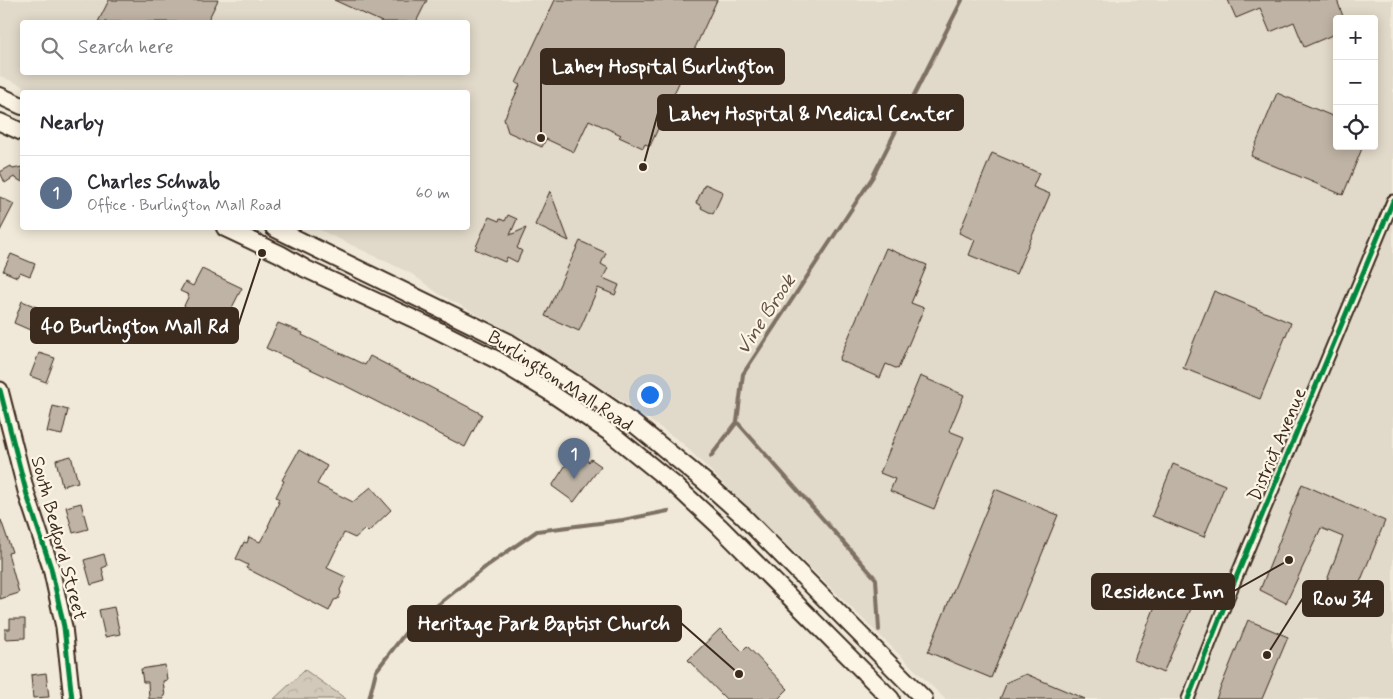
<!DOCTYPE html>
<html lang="en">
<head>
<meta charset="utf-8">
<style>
	:root { --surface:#fff; --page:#f7f7f7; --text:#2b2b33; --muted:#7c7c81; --line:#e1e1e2; --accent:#ea580c }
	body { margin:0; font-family:Mynerve,sans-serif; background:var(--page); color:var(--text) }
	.controls { position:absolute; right:15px; top:15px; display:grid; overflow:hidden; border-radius:5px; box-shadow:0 2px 12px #0003 }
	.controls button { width:45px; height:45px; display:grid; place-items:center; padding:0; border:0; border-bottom:1px solid var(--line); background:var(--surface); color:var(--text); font:25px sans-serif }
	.you { position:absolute; left:649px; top:394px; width:18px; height:18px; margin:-12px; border:4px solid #fff; border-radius:50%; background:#1a73e8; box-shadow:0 0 0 8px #1a73e833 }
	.badge { display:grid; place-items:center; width:32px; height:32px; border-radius:50%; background:var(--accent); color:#fff; font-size:16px; font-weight:700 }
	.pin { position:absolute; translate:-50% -41px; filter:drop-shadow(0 1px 2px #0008) }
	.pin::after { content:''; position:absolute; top:26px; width:18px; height:15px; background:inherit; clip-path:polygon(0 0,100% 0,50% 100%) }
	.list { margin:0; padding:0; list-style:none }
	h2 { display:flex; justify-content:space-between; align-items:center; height:65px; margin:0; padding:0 20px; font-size:21px }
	h2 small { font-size:16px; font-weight:400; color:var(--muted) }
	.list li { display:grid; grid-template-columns:32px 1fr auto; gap:15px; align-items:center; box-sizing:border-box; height:75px; padding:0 20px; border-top:1px solid var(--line) }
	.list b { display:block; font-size:19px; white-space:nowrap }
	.list p { margin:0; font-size:16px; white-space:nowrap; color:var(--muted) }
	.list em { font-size:16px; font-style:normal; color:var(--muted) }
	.icon { flex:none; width:28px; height:28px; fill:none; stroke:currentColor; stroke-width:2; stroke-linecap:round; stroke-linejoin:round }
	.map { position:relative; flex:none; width:1393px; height:699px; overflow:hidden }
	.search { position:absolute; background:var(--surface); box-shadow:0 2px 12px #0003; left:20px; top:20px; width:450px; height:55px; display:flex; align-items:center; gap:12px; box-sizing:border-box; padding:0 18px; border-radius:5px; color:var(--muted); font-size:19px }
	.panel { position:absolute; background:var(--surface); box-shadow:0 2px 12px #0003; left:20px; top:90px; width:450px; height:140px; border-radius:5px }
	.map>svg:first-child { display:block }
	.built { fill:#e1d9c9; fill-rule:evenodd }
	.park { fill:url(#park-crowns); stroke:#867a6c }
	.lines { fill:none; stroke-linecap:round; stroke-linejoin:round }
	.stream { stroke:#7e7163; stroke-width:4 }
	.building { fill:#beb3a4; stroke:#3b2a1e }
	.minor-casing { stroke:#3b2a1e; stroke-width:15 }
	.tertiary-casing { stroke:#3b2a1e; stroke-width:19 }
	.secondary-casing { stroke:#3b2a1e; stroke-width:20 }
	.minor { stroke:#fcf5e5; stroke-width:11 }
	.tertiary { stroke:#fcf5e5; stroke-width:15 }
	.secondary { stroke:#fcf5e5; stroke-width:16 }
	.cycleway-casing { stroke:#fcf5e5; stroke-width:8 }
	.cycleway { stroke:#00873e; stroke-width:5 }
	.labels { text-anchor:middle; stroke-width:4.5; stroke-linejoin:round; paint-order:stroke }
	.street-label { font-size:19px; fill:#3b2a1e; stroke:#fcf5e5 }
	.water-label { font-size:20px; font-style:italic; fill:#625346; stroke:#fcf5e5 }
	.leader { fill:none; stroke:#3b2a1e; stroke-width:2 }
	.callout-dot { fill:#3b2a1e; stroke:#fcf5e5; stroke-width:2 }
	.callout { fill:#3b2a1e; stroke:#3b2a1e; stroke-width:2 }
	.callout-label { font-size:20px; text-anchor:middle; font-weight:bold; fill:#fff }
</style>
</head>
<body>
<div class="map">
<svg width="1393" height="699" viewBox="0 0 1393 699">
	<defs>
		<pattern id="park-crowns" width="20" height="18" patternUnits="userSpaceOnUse" patternTransform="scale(1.25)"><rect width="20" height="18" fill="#d2c9ba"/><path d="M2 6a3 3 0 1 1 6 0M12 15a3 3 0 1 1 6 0" fill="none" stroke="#b5ad9f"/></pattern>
	</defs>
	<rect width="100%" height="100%" fill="#f0e9d9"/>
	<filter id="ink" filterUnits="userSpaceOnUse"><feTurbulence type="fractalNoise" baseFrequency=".02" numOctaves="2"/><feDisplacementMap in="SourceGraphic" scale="10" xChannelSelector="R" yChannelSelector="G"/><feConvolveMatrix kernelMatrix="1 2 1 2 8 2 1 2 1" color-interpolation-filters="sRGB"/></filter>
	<g filter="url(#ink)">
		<path class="built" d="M0,0h1393v699h-448l-264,-257 -65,-45 -96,-60 -81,-43 -27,-20 -96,-46h152v-136h-432l-36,-16zM1337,19h37v127h-37zM22,22h446v50h-446z"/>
		<path class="park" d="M305,670l41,29h-72z"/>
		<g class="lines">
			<g class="stream">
				<path d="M711,456l26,-34"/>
				<path d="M879,630l-3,-51 -139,-157 6,-48 129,-196 90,-178"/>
				<path d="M369,699l7,-28 34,-44 78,-62 49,-34 86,-11 45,-9"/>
			</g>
		</g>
		<g class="building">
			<path d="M109,0h109l-11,22h-109z"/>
			<path d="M334,0h93l-11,22h-34z"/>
			<path d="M555,0h162l-67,146 -5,-2 -2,4 -24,-11 2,-2 -32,-15 -15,32 -28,-13 -4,8 -34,-15 -4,-13 16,-34 -4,-2z"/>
			<path d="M1228,0h109l7,19h-7v14l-33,14 -10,-25 -24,10 -10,-24 -24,10z"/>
			<path d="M1277,93l60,25v28h26l-20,49 -92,-39z"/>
			<path d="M992,153l47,20 -6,14 17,7 -34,80 -47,-19 6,-15 -16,-7z"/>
			<path d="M11,166l2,3 9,-2v15l-8,-5 -9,6 -5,-11z"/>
			<path d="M705,184l18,8 -10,22 -12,-6 1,-2 -6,-3z"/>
			<path d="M550,191l19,50 -34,-16z"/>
			<path d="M0,197l14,7 -14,27z"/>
			<path d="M508,215l9,4 -7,16 16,-7 -9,20 5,3 -5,11 -10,-5 -2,5 -30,-13 14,-32 10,4 1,-2 5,2z"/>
			<path d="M580,241l26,12 -5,11 7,4 -5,10 16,7 -4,10 -17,-7 -19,43 -34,-15z"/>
			<path d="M886,248l41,17 -16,38 13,5 -26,61 -12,-5 -6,14 -41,-18z"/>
			<path d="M11,254l24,10 -5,12 -10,-4 -3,5 -14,-6z"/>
			<path d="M202,269l40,19 -19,37 -39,-19 5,-11 -9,-4 5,-9 8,4z"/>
			<path d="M1214,291l77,32 -31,76 -77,-31z"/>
			<path d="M22,301l17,7 -9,22 -16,-7z"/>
			<path d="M278,323l25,10 -1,2 63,30 5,-9 112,58 -17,33 -121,-62 -78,-37z"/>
			<path d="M39,353l16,5 -9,24 -16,-6z"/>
			<path d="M920,376l44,19 -15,36 15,6 -30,72 -44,-18 5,-12 -15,-6z"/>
			<path d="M53,406l15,4 -6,25 -15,-3z"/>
			<path d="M299,450l28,16 -10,18 36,18 18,-15 20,23 -23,22 -3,-3 -10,9 -11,-5 -17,35 19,9 -6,13 1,3 -3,6 -4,1 -5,11 -83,-43 2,-3 -12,-6 8,-17 3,1 2,-6 11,5 9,-16h-1l11,-24h-2l2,-3 -3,-2 8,-16 -2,-1z"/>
			<path d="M575,451l14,11 2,-3 10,7 -27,36 -22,-16z"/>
			<path d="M71,456l7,26 -16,4 -6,-26z"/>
			<path d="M1173,464l52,21 -21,52 -52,-21z"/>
			<path d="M1302,484l83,37 -31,76 -28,-14 17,-46 -22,-9 -35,75 -26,-13z"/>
			<path d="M995,489l63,26 -67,163 -63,-26z"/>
			<path d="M81,503l7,26 -15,4 -7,-26z"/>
			<path d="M0,520h1l11,32 -4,1 11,40 -19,6z"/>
			<path d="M104,554l3,12 -5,2 3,13 -14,4 -7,-25z"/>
			<path d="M1165,590l29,12 -31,71 -29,-13 23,-59 3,2z"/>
			<path d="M114,607l6,27 -15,3 -6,-27z"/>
			<path d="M10,619h15v19l-20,1v-10h5z"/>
			<path d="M1248,620l40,17 -26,62h-46z"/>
			<path d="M720,629l22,22 5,-5 41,43 -10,10h-52l-38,-39z"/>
			<path d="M165,665l2,15 -4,1 2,15h-2l1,3h-15l-1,-17h-5l-2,-13z"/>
			<path d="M46,673l3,24 -16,1 -2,-23z"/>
			<path d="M1026,674l59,25h-85l7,-17z"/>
		</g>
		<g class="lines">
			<defs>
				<path id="minor" d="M1188,699l40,-102 165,-396"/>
				<path id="tertiary" d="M0,390l27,105 24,73 13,59 8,72"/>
				<g id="secondary">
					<path d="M0,96l22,10"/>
					<path d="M0,122l22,10"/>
					<path d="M225,228l55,26 26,15 123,57 68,34 51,31 65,44 64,52 42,39 172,173"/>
					<path d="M274,228l234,114 80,50 45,31 71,58 38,34 182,184"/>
				</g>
			</defs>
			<use href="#minor" class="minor-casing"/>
			<use href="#tertiary" class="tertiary-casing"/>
			<use href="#secondary" class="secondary-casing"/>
			<use href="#minor" class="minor"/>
			<use href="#tertiary" class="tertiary"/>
			<use href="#secondary" class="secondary"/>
			<defs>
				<g id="cycleway">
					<path d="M0,390l27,105 24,73 13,59 8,72"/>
					<path d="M1188,699l40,-102 165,-396"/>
				</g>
			</defs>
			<use href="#cycleway" class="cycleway-casing"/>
			<use href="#cycleway" class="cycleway"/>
		</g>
	</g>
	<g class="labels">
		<g class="street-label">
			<text transform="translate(561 380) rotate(33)" y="7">Burlington Mall Road</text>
			<text transform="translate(1276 444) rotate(-67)" y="7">District Avenue</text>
			<text transform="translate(60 538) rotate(75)" y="7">South Bedford Street</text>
		</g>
		<g class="water-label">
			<text transform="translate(765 314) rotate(-57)" y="7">Vine Brook</text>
		</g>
	</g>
	<path class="leader" d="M541 138L541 66M643 167L658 113M262 253L238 326M1289 560L1234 591M1267 655L1303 598M739 674L681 623"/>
	<g class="callout-dot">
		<circle cx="541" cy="138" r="5"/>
		<circle cx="643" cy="167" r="5"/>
		<circle cx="262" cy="253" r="5"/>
		<circle cx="1289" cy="560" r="5"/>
		<circle cx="1267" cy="655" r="5"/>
		<circle cx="739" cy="674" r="5"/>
	</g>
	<g class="callout">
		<rect x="541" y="49" width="243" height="35" rx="5"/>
		<rect x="658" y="95" width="305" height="35" rx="5"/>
		<rect x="31" y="308" width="207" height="35" rx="5"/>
		<rect x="1092" y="574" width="142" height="35" rx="5"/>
		<rect x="1303" y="581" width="80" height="35" rx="5"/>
		<rect x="408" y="606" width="273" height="35" rx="5"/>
	</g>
	<g class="callout-label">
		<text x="663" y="73">Lahey Hospital Burlington</text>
		<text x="811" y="120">Lahey Hospital &amp; Medical Center</text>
		<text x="135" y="333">40 Burlington Mall Rd</text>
		<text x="1163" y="598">Residence Inn</text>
		<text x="1343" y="605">Row 34</text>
		<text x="544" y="630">Heritage Park Baptist Church</text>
	</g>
</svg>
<div class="controls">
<button>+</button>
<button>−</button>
<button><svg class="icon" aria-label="locate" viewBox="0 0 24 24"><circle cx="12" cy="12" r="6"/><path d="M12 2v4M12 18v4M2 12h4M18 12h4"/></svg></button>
</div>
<div class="you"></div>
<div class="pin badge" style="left:574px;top:479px;background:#5c6f8a">1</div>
<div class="search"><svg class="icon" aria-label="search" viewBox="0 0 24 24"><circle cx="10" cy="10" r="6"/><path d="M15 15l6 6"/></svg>Search here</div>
<section class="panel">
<h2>Nearby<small></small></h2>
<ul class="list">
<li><span class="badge" style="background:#5c6f8a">1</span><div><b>Charles Schwab</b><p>Office · Burlington Mall Road</p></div><em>60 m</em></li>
</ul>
</section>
</div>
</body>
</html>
